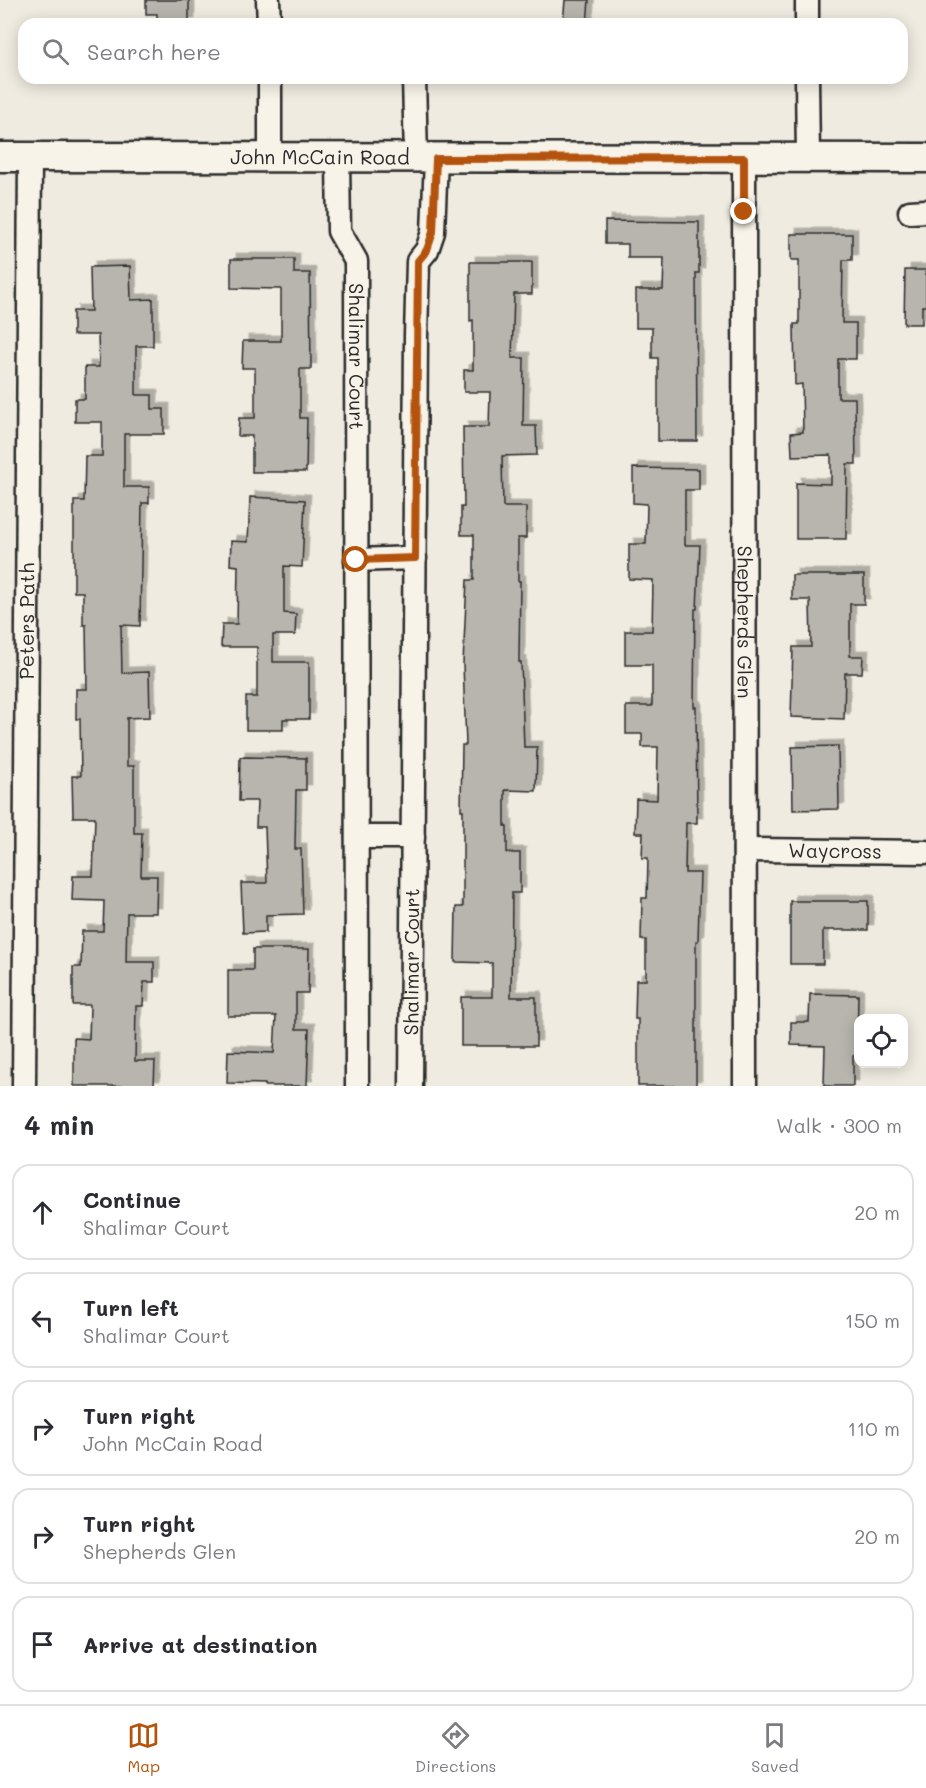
<!DOCTYPE html>
<html lang="en">
<head>
<meta charset="utf-8">
<style>
	:root { --surface:#fff; --page:#f2f2f3; --text:#2b2b33; --muted:#7c7c81; --line:#e1e1e2; --accent:#b45309 }
	body { margin:0; font-family:Mali,sans-serif; background:var(--page); color:var(--text) }
	.controls { position:absolute; right:18px; bottom:18px; display:grid; overflow:hidden; border-radius:12px; box-shadow:0 3px 15px #0003 }
	.controls button { width:54px; height:54px; display:grid; place-items:center; padding:0; border:0; border-bottom:2px solid var(--line); background:var(--surface); color:var(--text); font:30px sans-serif }
	.stop { position:absolute; width:18px; height:18px; margin:-14px; border:4px solid #b45309; border-radius:50%; background:#fff }
	.stop.end { background:#b45309; border-color:#fff; box-shadow:0 2px 6px #0008 }
	.list { margin:0; padding:0; list-style:none }
	h2 { display:flex; justify-content:space-between; align-items:center; height:78px; margin:0; padding:0 24px; font-size:26px }
	h2 small { font-size:20px; font-weight:400; color:var(--muted) }
	.list li { display:grid; grid-template-columns:39px 1fr auto; gap:18px; align-items:center; box-sizing:border-box; height:96px; margin:0 12px 12px; padding:0 12px; border:2px solid var(--line); border-radius:18px }
	.list b { display:block; font-size:22px; white-space:nowrap }
	.list p { margin:0; font-size:20px; white-space:nowrap; color:var(--muted) }
	.list em { font-size:20px; font-style:normal; color:var(--muted) }
	.icon { flex:none; width:33px; height:33px; fill:none; stroke:currentColor; stroke-width:2; stroke-linecap:round; stroke-linejoin:round }
	.map { position:relative; flex:none; width:926px; height:1086px; overflow:hidden }
	.search { position:absolute; background:var(--surface); box-shadow:0 3px 15px #0003; left:18px; right:18px; top:18px; height:66px; display:flex; align-items:center; gap:15px; box-sizing:border-box; padding:0 21px; border-radius:18px; color:var(--muted); font-size:22px }
	.sheet { height:618px; background:var(--surface) }
	nav { display:flex; justify-content:space-around; align-items:center; box-sizing:border-box; height:84px; border-top:2px solid var(--line); background:var(--surface); font-size:16px; color:var(--muted) }
	nav a { display:grid; justify-items:center; gap:3px }
	nav .on { color:var(--accent) }
	.map>svg:first-child { display:block }
	.building { fill:#b8b5ae; stroke:#2b2b2b; stroke-width:1.5; filter:url(#shadow) }
	.lines { fill:none; stroke-linecap:round; stroke-linejoin:round }
	.minor-casing { stroke:#2b2b2b; stroke-width:27 }
	.major-casing { stroke:#2b2b2b; stroke-width:33 }
	.minor { stroke:#f7f3e8; stroke-width:22 }
	.major { stroke:#f7f3e8; stroke-width:28 }
	.route { stroke:#b45309; stroke-width:8 }
	.labels { text-anchor:middle; stroke-width:5; stroke-linejoin:round; paint-order:stroke }
	.street-label { font-size:20px; fill:#2b2b2b; stroke:#f7f3e8 }
</style>
</head>
<body>
<div class="map">
<svg width="926" height="1086" viewBox="0 0 926 1086">
	<defs>
		<filter id="shadow"><feDropShadow dx="5.5" dy="-5.5" stdDeviation="0" flood-color="#0004"/></filter>
	</defs>
	<rect width="100%" height="100%" fill="#efebe0"/>
	<filter id="ink" filterUnits="userSpaceOnUse"><feTurbulence type="fractalNoise" baseFrequency=".0167" numOctaves="2"/><feDisplacementMap in="SourceGraphic" scale="12" xChannelSelector="R" yChannelSelector="G"/><feConvolveMatrix kernelMatrix="1 2 1 2 8 2 1 2 1" color-interpolation-filters="sRGB"/></filter>
	<g filter="url(#ink)">
		<g class="building">
			<path d="M146,0h43v24h-32v-10h-11z"/>
			<path d="M565,0h24l-2,24h-24z"/>
			<path d="M605,221l94,1v51h-3l1,168h-39v-83h-6v-30h-16v-38h27l1,-32h-36v-14h-23z"/>
			<path d="M791,234h61v26h-9l-1,63h14v36h-18v39h17l1,66h-9l-1,75h-50v-56l35,1v-29l-39,1 -1,-23 12,-1 -1,-48 -7,1 -1,-61h5v-64h-8z"/>
			<path d="M231,259h63v14h16l1,96h-11v49h7l-1,54h-54v-36h-14l1,-18h16v-50h-13l1,-27h38v-52l-50,-1z"/>
			<path d="M470,262h62v32h-18l-2,64h12l-1,68h13l1,29 -35,1 1,51h23v31h-8v43h2l-1,81h2l3,85h13l-1,44 -31,-1v36h2v27h13v40h-8l-1,104h25v49h-75v-49h31v-34l-37,-1 1,-55h7v-97h-2l1,-65h4l-3,-81 4,-84h7v-45h-13v-28h3l-1,-80h26l1,-35h-26v-22h9v-50l-3,1z"/>
			<path d="M130,266l1,34 22,-1v47h-17v49h16v14h12v25h-40v53h25v16h-7l-2,123 -19,-1 1,48 27,-1 1,45 -23,1v48h7v67h8l-1,43h16l-1,37h-29l-1,49h28v20h-10l-1,24h-7l-1,55h20l-1,25h-80v-48l15,1 1,-34h-17v-38h8l1,-36h21l1,-30 -32,-1 1,-24h20l2,-59h-22l-1,-41h9l-1,-57h-4v-30h11l-1,-64h-3v-33h-9v-91h10l1,-45h17v-34h-27v-23h10v-32h14l-1,-32h-25v-24h18l-1,-44z"/>
			<path d="M905,270h21v36h-4v18h-18z"/>
			<path d="M633,468l66,1v21h-14v55h15l-3,64h-2l-1,98h2l1,116h-11l-1,50h15l-2,68h-2v145h-58v-67h-3l1,-39h10v-40h-5l1,-42h5l1,-40h-6l1,-25h-8l1,-34 21,1 1,-53h-16v-13h-16v-28h26v-41h-27v-34h27l1,-51 -24,-1v-35h17l1,-40 -14,-1z"/>
			<path d="M250,497l55,3 -3,67 -18,-1v47l12,1 -1,21h-22v27h36v57h-26v11h-37v-33h11v-50h-36l1,-23h15l1,-58 -8,-1 1,-24 17,1z"/>
			<path d="M792,575h72v29h-14v52h13l-1,17h-17l-1,46 -53,-2 2,-70h18l-1,-47h-18z"/>
			<path d="M838,746l1,63 -46,1 -1,-63z"/>
			<path d="M240,757l66,1v32h-10l-1,59h6l2,65 -37,1v17l-23,1 -2,-50h26l-2,-56h-9l1,-26h-18z"/>
			<path d="M790,901h78v29h-45v34h-33z"/>
			<path d="M253,949h56l-1,44h-12v36h13l-2,57h-42v-2l-38,-1 1,-32 46,2 2,-37h-48v-46h25z"/>
			<path d="M810,994l48,1 -1,61h-4v30h-29l1,-40 -34,-1v-23h18z"/>
		</g>
		<g class="lines">
			<defs>
				<g id="minor">
					<path d="M268,0l1,24"/>
					<path d="M807,0v24"/>
					<path d="M414,78l2,81"/>
					<path d="M807,78l1,80"/>
					<path id="s1" d="M744,158l1,928"/>
					<path d="M270,159v-81"/>
					<path id="s2" d="M338,159l1,72 17,30 1,825"/>
					<path d="M910,212l16,-1"/>
					<path d="M356,560l59,-2"/>
					<path d="M357,837h56"/>
					<path id="s3" d="M745,850l181,2"/>
					<path id="s4" d="M24,1086l6,-929"/>
					<path id="s5" d="M411,1086l5,-750 2,-75 9,-11 6,-18 3,-73"/>
				</g>
				<g id="major">
					<path id="s6" d="M0,157l926,1"/>
				</g>
			</defs>
			<use href="#minor" class="minor-casing"/>
			<use href="#major" class="major-casing"/>
			<use href="#minor" class="minor"/>
			<use href="#major" class="major"/>
		</g>
	</g>
	<g class="lines" filter="url(#ink)">
		<path class="route" d="M356,560l59,-2 3,-297 9,-11 6,-18 3,-73 308,-1v54"/>
	</g>
	<g class="labels">
		<g class="street-label">
			<text dy="7" stroke="none"><textPath href="#s6" startOffset="320">John McCain Road</textPath></text>
			<text dy="7" stroke="none"><textPath href="#s2" startOffset="202">Shalimar Court</textPath></text>
			<text dy="7" stroke="none"><textPath href="#s4" startOffset="465">Peters Path</textPath></text>
			<text dy="7" stroke="none"><textPath href="#s1" startOffset="464">Shepherds Glen</textPath></text>
			<text dy="7" stroke="none"><textPath href="#s3" startOffset="90">Waycross</textPath></text>
			<text dy="7" stroke="none"><textPath href="#s5" startOffset="124">Shalimar Court</textPath></text>
		</g>
	</g>
</svg>
<div class="controls">
<button><svg class="icon" aria-label="locate" viewBox="0 0 24 24"><circle cx="12" cy="12" r="6"/><path d="M12 2v4M12 18v4M2 12h4M18 12h4"/></svg></button>
</div>
<div class="stop" style="left:356px;top:560px"></div>
<div class="stop end" style="left:744px;top:212px"></div>
<div class="search"><svg class="icon" aria-label="search" viewBox="0 0 24 24"><circle cx="10" cy="10" r="6"/><path d="M15 15l6 6"/></svg>Search here</div>
</div>
<section class="sheet">
<h2>4 min<small>Walk · 300 m</small></h2>
<ul class="list">
<li><svg class="icon" aria-label="ahead" viewBox="0 0 24 24"><path d="M12 20V5M6 11l6-6 6 6"/></svg><div><b>Continue</b><p>Shalimar Court</p></div><em>20 m</em></li>
<li><svg class="icon" aria-label="left" viewBox="0 0 24 24"><path d="M17 20v-9H6M10 6l-5 5 5 5"/></svg><div><b>Turn left</b><p>Shalimar Court</p></div><em>150 m</em></li>
<li><svg class="icon" aria-label="right" viewBox="0 0 24 24"><path d="M7 20v-9h11M14 6l5 5-5 5"/></svg><div><b>Turn right</b><p>John McCain Road</p></div><em>110 m</em></li>
<li><svg class="icon" aria-label="right" viewBox="0 0 24 24"><path d="M7 20v-9h11M14 6l5 5-5 5"/></svg><div><b>Turn right</b><p>Shepherds Glen</p></div><em>20 m</em></li>
<li><svg class="icon" aria-label="arrive" viewBox="0 0 24 24"><path d="M6 21V4h12l-3 4 3 4H6"/></svg><div><b>Arrive at destination</b></div></li>
</ul>
</section>
<nav>
<a class="on"><svg class="icon" aria-label="map" viewBox="0 0 24 24"><path d="M3 6l6-2 6 2 6-2v14l-6 2-6-2-6 2zM9 4v14M15 6v14"/></svg>Map</a>
<a><svg class="icon" aria-label="directions" viewBox="0 0 24 24"><path d="M12 3l9 9-9 9-9-9zM9 14v-3h6M13 9l2 2-2 2"/></svg>Directions</a>
<a><svg class="icon" aria-label="saved" viewBox="0 0 24 24"><path d="M7 4h10v16l-5-4-5 4z"/></svg>Saved</a>
</nav>
</body>
</html>
